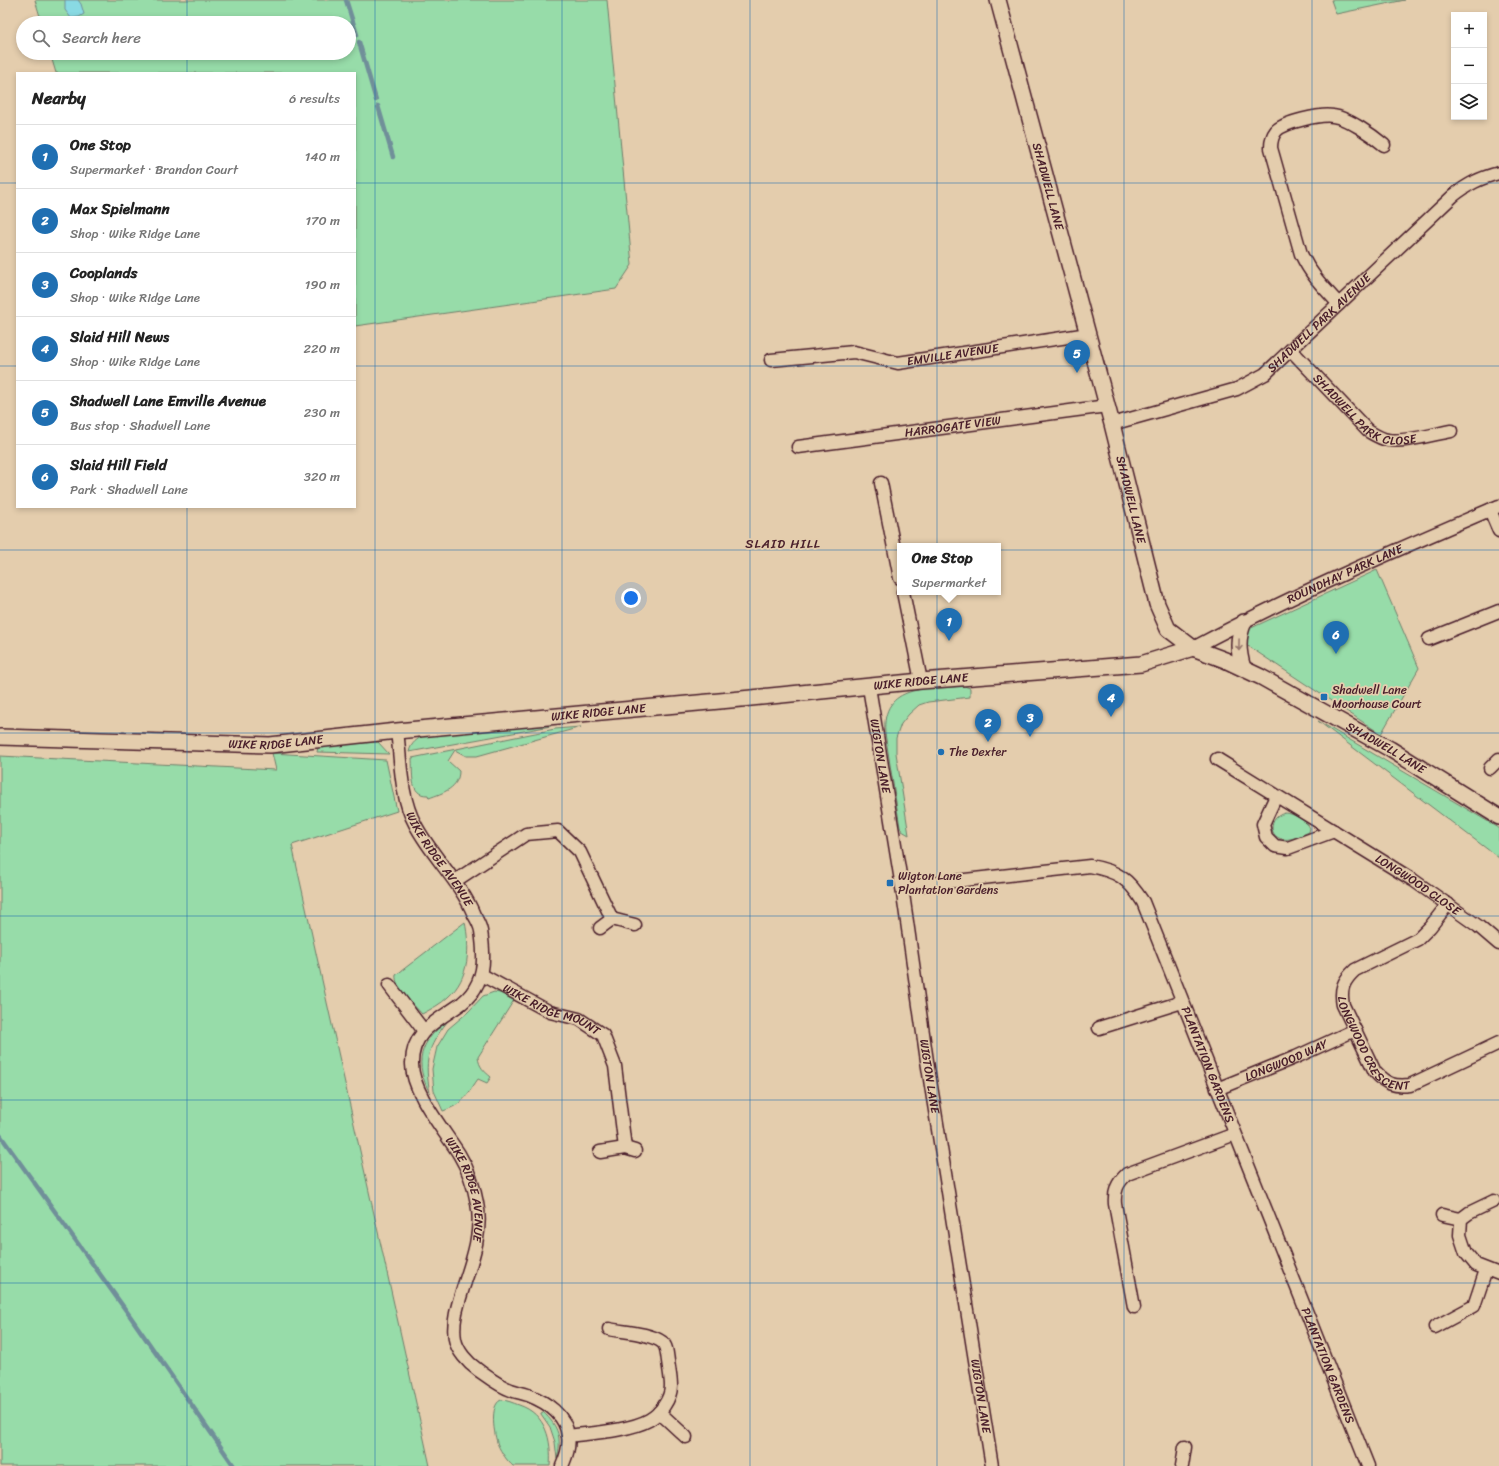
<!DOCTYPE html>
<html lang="en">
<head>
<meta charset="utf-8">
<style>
	:root { --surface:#fff; --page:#f6f6f6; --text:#222; --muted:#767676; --line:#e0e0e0; --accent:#1f6fb2 }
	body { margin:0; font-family:Sriracha,sans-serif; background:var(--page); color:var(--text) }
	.controls { position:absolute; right:12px; top:12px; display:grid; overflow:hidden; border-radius:0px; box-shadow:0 2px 6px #0003 }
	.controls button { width:36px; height:36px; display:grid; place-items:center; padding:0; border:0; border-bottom:1px solid var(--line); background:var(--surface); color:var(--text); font:20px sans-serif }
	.you { position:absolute; left:631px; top:598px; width:14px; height:14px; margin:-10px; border:3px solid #fff; border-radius:50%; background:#1a73e8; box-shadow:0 0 0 6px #1a73e833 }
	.badge { display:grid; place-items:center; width:26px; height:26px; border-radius:50%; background:var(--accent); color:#fff; font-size:13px; font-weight:700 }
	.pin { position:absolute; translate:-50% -33px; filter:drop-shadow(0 1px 2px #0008) }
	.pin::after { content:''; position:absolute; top:21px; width:14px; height:12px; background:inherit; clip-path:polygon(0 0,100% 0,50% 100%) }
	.popup { position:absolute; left:897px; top:543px; width:104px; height:52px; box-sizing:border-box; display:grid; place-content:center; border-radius:0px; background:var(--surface); filter:drop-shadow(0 1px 3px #0005); font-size:13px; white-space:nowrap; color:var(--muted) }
	.popup b { font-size:15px; color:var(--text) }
	.popup::after { content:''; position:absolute; left:50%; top:100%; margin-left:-8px; border:8px solid transparent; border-top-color:var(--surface) }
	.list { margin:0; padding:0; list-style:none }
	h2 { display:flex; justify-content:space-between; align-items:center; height:52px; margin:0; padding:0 16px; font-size:17px }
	h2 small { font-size:13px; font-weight:400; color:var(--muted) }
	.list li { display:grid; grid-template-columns:26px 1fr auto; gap:12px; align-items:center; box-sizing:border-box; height:64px; padding:0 16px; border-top:1px solid var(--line) }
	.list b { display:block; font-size:15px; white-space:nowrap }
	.list p { margin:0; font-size:13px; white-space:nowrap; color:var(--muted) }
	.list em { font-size:13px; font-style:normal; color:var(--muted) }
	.icon { flex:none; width:22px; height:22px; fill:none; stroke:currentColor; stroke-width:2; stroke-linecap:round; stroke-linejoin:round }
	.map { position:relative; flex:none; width:1499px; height:1466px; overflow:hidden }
	.search { position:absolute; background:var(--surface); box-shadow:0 2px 6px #0003; left:16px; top:16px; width:340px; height:44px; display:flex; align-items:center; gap:10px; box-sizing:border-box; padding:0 14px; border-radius:22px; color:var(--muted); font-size:15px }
	.panel { position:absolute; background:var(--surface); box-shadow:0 2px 6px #0003; left:16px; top:72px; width:340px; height:436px; border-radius:0px }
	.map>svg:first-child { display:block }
	.green { fill:#97dca9; stroke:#707e6a }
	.water { fill:#89dae3; stroke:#708f99 }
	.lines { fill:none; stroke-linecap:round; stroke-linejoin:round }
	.stream { stroke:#708f99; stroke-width:4.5 }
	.minor-casing { stroke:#4a1f2b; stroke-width:15 }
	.tertiary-casing { stroke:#4a1f2b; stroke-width:18 }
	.minor { stroke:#e4cdad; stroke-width:12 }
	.tertiary { stroke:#e4cdad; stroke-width:15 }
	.oneway { stroke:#97766c }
	.grid { fill:none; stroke:#1f6fb2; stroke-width:1; stroke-opacity:0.55 }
	.poi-dot { fill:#1f6fb2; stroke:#e4cdad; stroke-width:1.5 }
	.labels { text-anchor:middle; stroke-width:3.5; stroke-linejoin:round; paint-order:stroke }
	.street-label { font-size:12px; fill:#4a1f2b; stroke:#e4cdad }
	.poi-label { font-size:12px; fill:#4a1f2b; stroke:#e4cdad; text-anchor:start }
	.neighbourhood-label { font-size:13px; letter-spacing:1px; fill:#4a1f2b; stroke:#e4cdad }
</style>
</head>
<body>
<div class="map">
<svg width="1499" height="1466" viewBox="0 0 1499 1466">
	<rect width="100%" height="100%" fill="#e4cdad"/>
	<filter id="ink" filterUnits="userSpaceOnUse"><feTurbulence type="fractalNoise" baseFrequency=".025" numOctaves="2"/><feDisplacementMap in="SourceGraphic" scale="8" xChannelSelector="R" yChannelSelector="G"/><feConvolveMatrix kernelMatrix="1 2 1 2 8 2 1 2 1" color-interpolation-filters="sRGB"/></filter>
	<g filter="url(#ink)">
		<g class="green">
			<path d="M35,0h572l25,265 -16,24 -261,37v-253h-299l-6,-20h299v-30h-307z"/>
			<path d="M1331,0h74l-69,14z"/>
			<path d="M1377,570l42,98 -38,66 -142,-94 -3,-5z"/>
			<path d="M964,686l6,2v9l-42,5 -9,3 -10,9 -8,10 -5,14v15l13,82 -7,-4 -2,-4 -15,-94c-4,-50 44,-44 79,-47z"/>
			<path d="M1318,721l181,107v30z"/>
			<path d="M550,724l1,2 -142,26c2,-9 8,-13 16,-17z"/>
			<path d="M581,727l-104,29h-11l-11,-6 -7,11 11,10c0,17 -16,22 -30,27l-1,-3c-19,1 -15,-23 -16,-37l143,-29z"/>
			<path d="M373,742h5l11,12 -72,-2 1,-5z"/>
			<path d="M272,753l114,7 11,51 -105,34 138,621h-430v-710l276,14z"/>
			<path d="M1285,813c8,0 22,8 25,15l-1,4c-4,2 -8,3 -12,5 -28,11 -33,-19 -12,-24z"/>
			<path d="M465,922c5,25 5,56 -17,75 -7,7 -17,12 -26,17 -8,-9 -28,-27 -26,-39z"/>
			<path d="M494,992l6,1 14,7 -36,57c1,10 6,14 13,20l-4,6 -9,-4c-12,17 -14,25 -35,32l-9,-20 -2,-22 5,-22 11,-18 20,-17 15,-16z"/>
			<path d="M447,1022c-20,26 -23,39 -17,71 -16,-29 -11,-52 17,-71z"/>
			<path d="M501,1400c6,0 12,3 18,5 27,9 33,35 31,61h-37c-6,-5 -12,-14 -15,-21 -4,-10 -9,-40 3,-45z"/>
			<path d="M543,1412c16,15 19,26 14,47l-2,-17 -5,-15 -9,-13v-1z"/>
		</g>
		<path class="water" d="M65,0h13l3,4 3,10 -5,3 -8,1 -6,-8z"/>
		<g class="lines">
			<g class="stream">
				<path d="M346,0l11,35"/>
				<path d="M359,42l17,58"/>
				<path d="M378,106l15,51"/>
				<path d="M0,1135l130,181 104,150"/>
			</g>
			<defs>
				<g id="minor">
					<path d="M1339,304c-16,-17 -28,-29 -38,-50l-30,-106c0,-6 1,-12 5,-17 8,-9 45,-17 57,-15 15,2 39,19 51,29"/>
					<path id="s1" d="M1291,350l77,81c7,4 13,8 20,9 16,3 46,-6 63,-9"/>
					<path id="s2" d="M771,360l83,-8 44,11 190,-29"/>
					<path id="s3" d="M1112,424l125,-35 28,-15 188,-178c15,-12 27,-18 46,-23"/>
					<path id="s4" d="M798,447l309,-41"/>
					<path d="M881,483l19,95"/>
					<path d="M1490,510l9,21"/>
					<path d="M903,592l18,89"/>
					<path d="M1429,639l70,-28"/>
					<path id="s5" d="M1193,648c99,-53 203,-98 306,-142"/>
					<path id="s6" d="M869,687l33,200 25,174 65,405"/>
					<path id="s7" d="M397,731c4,30 3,65 18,93 17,33 45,57 59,91 3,5 6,10 7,16 1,7 2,15 2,22 1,19 -5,37 -21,50 -22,17 -50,26 -50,60 -1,28 32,67 47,91 9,15 15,32 18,49 6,28 -5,58 -14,85 -5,16 -11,34 -8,51 2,12 13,24 23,31 10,7 21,16 33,20 5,2 11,3 17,5 18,7 38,20 40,41 2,11 -2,21 -6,30"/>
					<path id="s8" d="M1217,759l196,121 65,46 21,18"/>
					<path d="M1490,768l9,-9"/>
					<path d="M1276,796l-13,28 3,13 9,9 13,2 46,-17"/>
					<path d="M455,881l71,-47 32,-3 22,21 32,67 23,6"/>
					<path id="s9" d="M902,887l188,-21c27,5 38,12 53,36l225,564"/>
					<path id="s10" d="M1448,904l-18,23 -12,12 -63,31c-12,11 -15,19 -12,35l32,67c11,12 19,15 35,13l89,-42"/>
					<path d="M600,928l12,-9"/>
					<path id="s11" d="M482,975l68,37 29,7 24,16 12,31 10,82"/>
					<path d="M389,985l35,46"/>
					<path d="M1099,1028l83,-26"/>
					<path id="s12" d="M1217,1089l79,-32 59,-27"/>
					<path d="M600,1152l25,-4 10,3"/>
					<path d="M1494,1201l-25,12 -8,6 -1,16 6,18 10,12 23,9"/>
					<path d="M1442,1215l19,4"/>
					<path d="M1134,1307l-19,-103c-1,-13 2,-21 12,-30l108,-40"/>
					<path d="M1435,1327l39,-21 12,-36"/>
					<path d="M659,1412l27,25"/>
					<path d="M568,1436c23,-3 61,-5 81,-16 11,-6 22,-21 22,-34 0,-8 -2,-17 -3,-25 -1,-6 -1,-15 -6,-19 -12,-9 -38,-10 -53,-13"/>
					<path d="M1182,1466l3,-19"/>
				</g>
				<g id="tertiary">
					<path id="s13" d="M998,0l114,424 45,180 11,25 25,19 32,12 36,17 129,72 109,68"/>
					<path d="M1243,668c-5,-17 -6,-30 1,-46"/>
					<path id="s14" d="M0,737l270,8 127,-14 344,-32 180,-18 220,-17 52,-16"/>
				</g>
			</defs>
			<use href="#minor" class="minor-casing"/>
			<use href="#tertiary" class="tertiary-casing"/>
			<use href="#minor" class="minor"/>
			<use href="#tertiary" class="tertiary"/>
		</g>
		<defs><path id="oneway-shaft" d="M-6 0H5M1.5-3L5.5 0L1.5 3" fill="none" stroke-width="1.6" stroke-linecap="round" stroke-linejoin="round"/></defs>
		<use class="oneway" href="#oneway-shaft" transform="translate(1239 645) rotate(91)"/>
	</g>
	<path class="grid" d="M187,0v23M375,0v1466M562,0v1466M750,0v1466M937,0v1466M1124,0v1466M1312,0v1466M187,53v20M0,183h17M355,183h1144M0,366h17M355,366h1144M187,507v959M0,550h1499M0,733h1499M0,916h1499M0,1100h1499M0,1283h1499"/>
	<g class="poi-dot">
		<rect x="1320" y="693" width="8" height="8" rx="2"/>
		<circle cx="941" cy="752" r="4"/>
		<rect x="886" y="879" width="8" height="8" rx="2"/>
	</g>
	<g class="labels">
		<g class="street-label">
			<text dy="4" stroke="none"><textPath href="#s13" startOffset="193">SHADWELL LANE</textPath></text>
			<text dy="4" stroke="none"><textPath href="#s3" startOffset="236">SHADWELL PARK AVENUE</textPath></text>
			<text dy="4" stroke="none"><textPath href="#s2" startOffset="184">EMVILLE AVENUE</textPath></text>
			<text dy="4" stroke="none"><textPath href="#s1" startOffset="99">SHADWELL PARK CLOSE</textPath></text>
			<text dy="4" stroke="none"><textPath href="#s4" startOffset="156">HARROGATE VIEW</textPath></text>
			<text dy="4" stroke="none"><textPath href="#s13" startOffset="517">SHADWELL LANE</textPath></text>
			<text dy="4" stroke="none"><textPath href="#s5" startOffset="169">ROUNDHAY PARK LANE</textPath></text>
			<text dy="4" stroke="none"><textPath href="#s14" startOffset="924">WIKE RIDGE LANE</textPath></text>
			<text dy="4" stroke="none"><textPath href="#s14" startOffset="600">WIKE RIDGE LANE</textPath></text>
			<text dy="4" stroke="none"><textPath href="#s14" startOffset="276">WIKE RIDGE LANE</textPath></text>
			<text dy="4" stroke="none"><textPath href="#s13" startOffset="901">SHADWELL LANE</textPath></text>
			<text dy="4" stroke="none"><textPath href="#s6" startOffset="70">WIGTON LANE</textPath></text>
			<text dy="4" stroke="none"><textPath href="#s7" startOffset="138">WIKE RIDGE AVENUE</textPath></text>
			<text dy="4" stroke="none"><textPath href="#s8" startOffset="237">LONGWOOD CLOSE</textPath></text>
			<text dy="4" stroke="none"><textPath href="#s11" startOffset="78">WIKE RIDGE MOUNT</textPath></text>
			<text dy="4" stroke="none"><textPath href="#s10" startOffset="208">LONGWOOD CRESCENT</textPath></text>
			<text dy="4" stroke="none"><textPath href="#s12" startOffset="75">LONGWOOD WAY</textPath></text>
			<text dy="4" stroke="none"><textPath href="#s9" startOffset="431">PLANTATION GARDENS</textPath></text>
			<text dy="4" stroke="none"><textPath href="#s6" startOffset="394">WIGTON LANE</textPath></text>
			<text dy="4" stroke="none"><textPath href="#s7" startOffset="522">WIKE RIDGE AVENUE</textPath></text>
			<text dy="4" stroke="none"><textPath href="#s9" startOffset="755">PLANTATION GARDENS</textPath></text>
			<text dy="4" stroke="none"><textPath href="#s6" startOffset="718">WIGTON LANE</textPath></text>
		</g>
		<g class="poi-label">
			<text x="1332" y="694">Shadwell Lane<tspan x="1332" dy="14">Moorhouse Court</tspan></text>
			<text x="949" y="756">The Dexter</text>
			<text x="898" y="880">Wigton Lane<tspan x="898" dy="14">Plantation Gardens</tspan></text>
		</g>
		<g class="neighbourhood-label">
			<text x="783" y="548">SLAID HILL</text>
		</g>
	</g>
</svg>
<div class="controls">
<button>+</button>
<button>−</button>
<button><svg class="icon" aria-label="layers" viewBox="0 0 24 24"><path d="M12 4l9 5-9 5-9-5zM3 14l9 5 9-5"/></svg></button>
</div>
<div class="you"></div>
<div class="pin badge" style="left:949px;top:641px">1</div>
<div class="popup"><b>One Stop</b>Supermarket</div>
<div class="pin badge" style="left:988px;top:742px">2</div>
<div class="pin badge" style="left:1030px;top:737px">3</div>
<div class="pin badge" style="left:1111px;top:717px">4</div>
<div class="pin badge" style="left:1077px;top:373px">5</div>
<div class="pin badge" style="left:1336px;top:654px">6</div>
<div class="search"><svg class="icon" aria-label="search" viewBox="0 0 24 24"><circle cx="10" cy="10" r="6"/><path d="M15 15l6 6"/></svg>Search here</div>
<section class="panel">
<h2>Nearby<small>6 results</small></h2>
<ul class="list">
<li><span class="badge">1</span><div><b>One Stop</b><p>Supermarket · Brandon Court</p></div><em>140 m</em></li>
<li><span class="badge">2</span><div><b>Max Spielmann</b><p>Shop · Wike Ridge Lane</p></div><em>170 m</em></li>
<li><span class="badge">3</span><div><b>Cooplands</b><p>Shop · Wike Ridge Lane</p></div><em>190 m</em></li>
<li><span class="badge">4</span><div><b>Slaid Hill News</b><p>Shop · Wike Ridge Lane</p></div><em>220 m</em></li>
<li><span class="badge">5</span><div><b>Shadwell Lane Emville Avenue</b><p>Bus stop · Shadwell Lane</p></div><em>230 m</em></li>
<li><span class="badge">6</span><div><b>Slaid Hill Field</b><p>Park · Shadwell Lane</p></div><em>320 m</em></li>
</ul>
</section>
</div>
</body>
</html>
